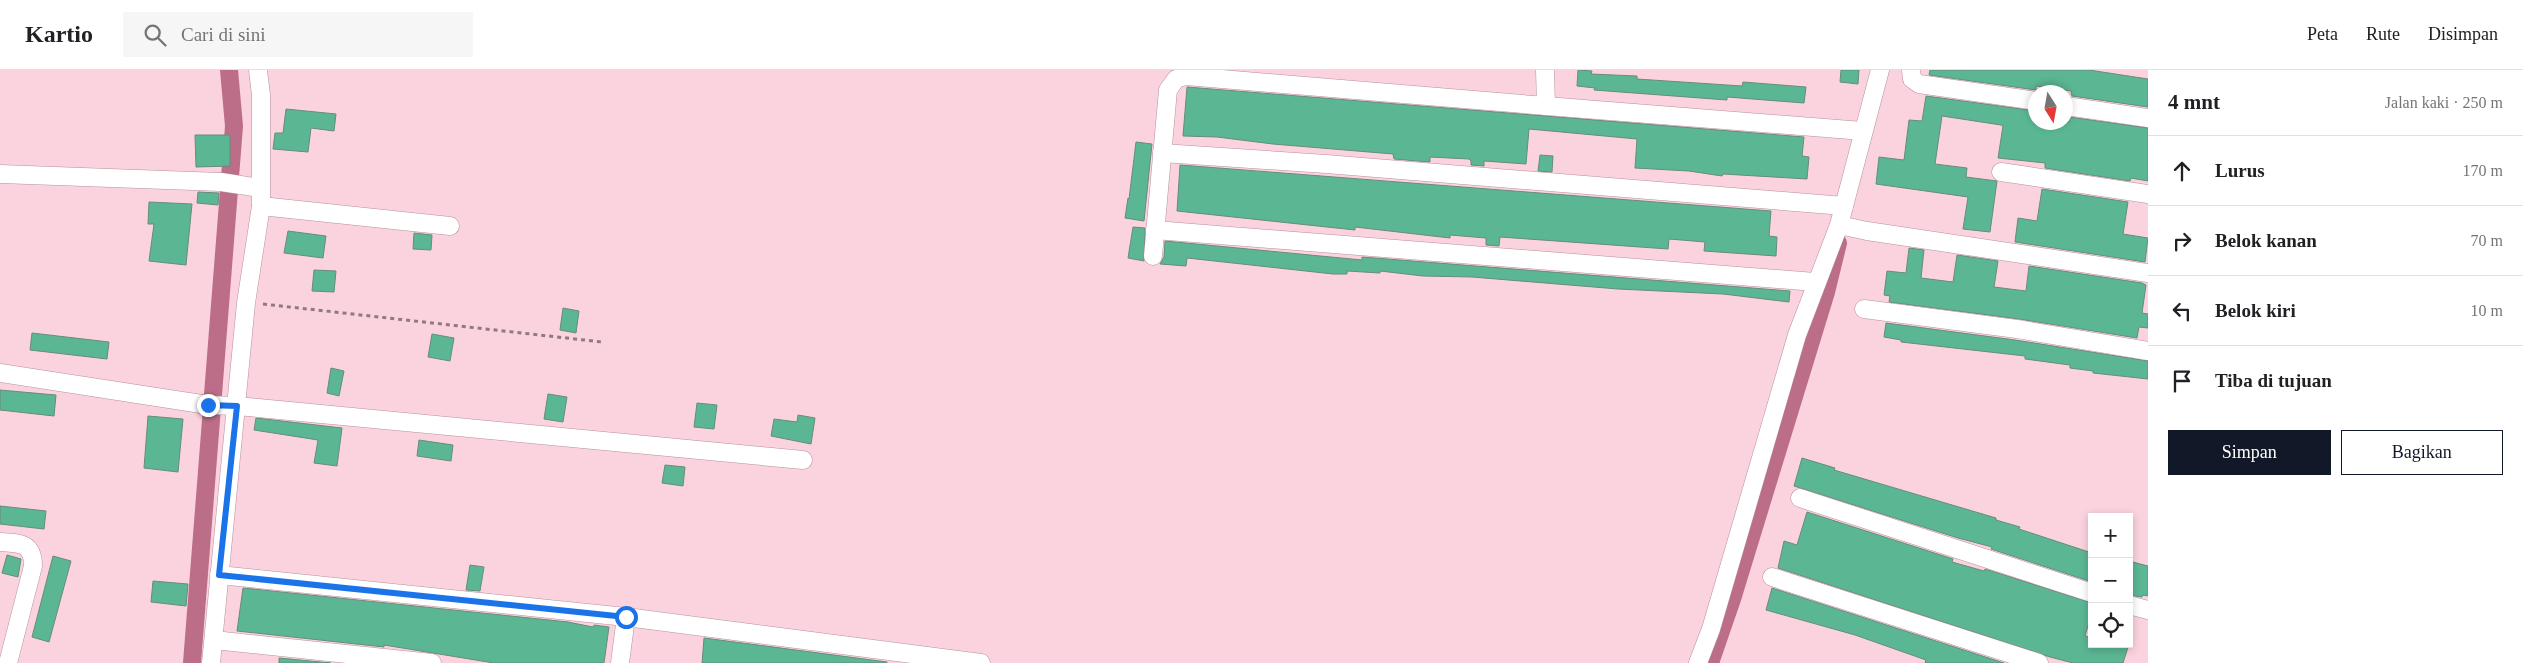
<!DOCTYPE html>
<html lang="id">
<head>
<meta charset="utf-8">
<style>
	:root { --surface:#fff; --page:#f6f6f6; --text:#202124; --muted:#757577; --line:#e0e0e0; --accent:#111827 }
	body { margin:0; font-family:"Times New Roman",serif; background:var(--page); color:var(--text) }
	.controls { position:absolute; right:15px; bottom:15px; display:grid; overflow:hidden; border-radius:0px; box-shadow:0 2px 8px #0003 }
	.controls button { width:45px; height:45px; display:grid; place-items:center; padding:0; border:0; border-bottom:1px solid var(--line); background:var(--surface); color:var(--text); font:25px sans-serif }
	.compass { position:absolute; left:2028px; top:15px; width:45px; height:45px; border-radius:50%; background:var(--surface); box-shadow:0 2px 8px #0003; rotate:169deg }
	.stop { position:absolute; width:15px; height:15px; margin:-11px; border:4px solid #1a73e8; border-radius:50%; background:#fff }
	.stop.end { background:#1a73e8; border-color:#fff; box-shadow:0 1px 5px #0008 }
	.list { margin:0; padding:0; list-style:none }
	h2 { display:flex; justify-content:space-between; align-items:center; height:65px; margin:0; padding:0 20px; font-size:21px }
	h2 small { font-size:16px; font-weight:400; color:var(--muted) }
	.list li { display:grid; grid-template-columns:32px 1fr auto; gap:15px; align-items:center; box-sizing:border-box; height:70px; padding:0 20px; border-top:1px solid var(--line) }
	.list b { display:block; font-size:19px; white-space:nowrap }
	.list em { font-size:16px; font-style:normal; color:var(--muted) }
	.actions { display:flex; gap:10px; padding:15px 20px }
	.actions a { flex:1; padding:11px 0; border:1px solid var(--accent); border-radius:0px; text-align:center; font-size:18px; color:var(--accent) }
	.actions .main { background:var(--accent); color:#fff }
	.icon { flex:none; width:28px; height:28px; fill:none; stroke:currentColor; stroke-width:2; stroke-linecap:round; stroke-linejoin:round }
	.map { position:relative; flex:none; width:2148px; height:593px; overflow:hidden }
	header { display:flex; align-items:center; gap:30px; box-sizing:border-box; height:70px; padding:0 25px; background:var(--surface); border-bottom:1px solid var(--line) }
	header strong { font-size:24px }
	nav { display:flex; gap:28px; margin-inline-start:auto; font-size:18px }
	.search { width:350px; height:45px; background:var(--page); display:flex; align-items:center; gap:12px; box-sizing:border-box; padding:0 18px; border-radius:0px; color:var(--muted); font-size:19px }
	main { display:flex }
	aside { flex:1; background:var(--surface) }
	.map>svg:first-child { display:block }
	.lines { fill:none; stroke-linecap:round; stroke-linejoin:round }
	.canal { stroke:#bc6e89; stroke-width:18 }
	.building { fill:#5bb793; stroke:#678c7b }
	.street-casing { stroke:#b6919c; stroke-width:19 }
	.path { stroke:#92787f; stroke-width:3; stroke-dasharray:4 4; stroke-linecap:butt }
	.street { stroke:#fff; stroke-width:18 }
	.route { stroke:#1a73e8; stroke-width:6 }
</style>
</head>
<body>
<header>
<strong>Kartio</strong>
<div class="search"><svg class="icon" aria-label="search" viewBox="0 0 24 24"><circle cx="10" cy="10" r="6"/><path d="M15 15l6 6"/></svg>Cari di sini</div>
<nav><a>Peta</a><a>Rute</a><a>Disimpan</a></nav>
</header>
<main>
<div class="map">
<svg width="2148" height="593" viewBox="0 0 2148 593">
	<rect width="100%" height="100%" fill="#fbd3df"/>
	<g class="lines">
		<g class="canal">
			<path d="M192,593l42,-537 -5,-56"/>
			<path d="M1710,593l22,-64 94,-307 12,-49"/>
		</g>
	</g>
	<g class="building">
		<path d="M1578,0l14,1 -1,3 46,2v3l105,7 1,-4 63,5 -2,16 -77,-6v3l-133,-10 1,-2 -18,-2z"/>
		<path d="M1841,0h18l-1,14 -18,-2z"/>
		<path d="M1930,0h159l59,9v28l-76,-11 -1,-5 -35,-5v4l-107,-15z"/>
		<path d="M1187,17l617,50 -2,19 7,1 -2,22 -84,-5 -1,2 -33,-5 -54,-3 2,-29 -108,-10 -3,35 -42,-3v5l-13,-1v-4l-2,-2 -39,-2v5l-36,-3 -1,-5 -120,-10 -56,-7 -34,-1z"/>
		<path d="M1926,26l110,15v11h33v-5l79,11v53l-17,-3 -1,3 -85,-13v-5l-47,-5 5,-32 -2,-1 -59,-9 -7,48 32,4 -1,9 31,4 -7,51 -27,-3 5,-32 -92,-13 3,-27 25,3 5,-40 13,1z"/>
		<path d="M286,39l50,5 -2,17 -23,-3 -3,24 -35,-3 2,-16h8z"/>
		<path d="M195,65h35v31l-34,1z"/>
		<path d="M1136,72l16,2 -8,77 -19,-3 3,-20 1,1z"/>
		<path d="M1540,85l13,1 -1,16 -14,-1z"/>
		<path d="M1180,95l591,46 -2,25 8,1 -1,19 -72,-5 1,-9 -36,-3 -1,10 -168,-12 -1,9 -13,-1v-7l-36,-3v3l-95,-11v3l-178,-19z"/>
		<path d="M2042,119l86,13 -5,32 25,4 -3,24 -130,-20 3,-24 19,3z"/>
		<path d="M198,122l21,1 -1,12 -21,-2z"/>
		<path d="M149,132l43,2 -6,61 -37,-4 5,-37h-6z"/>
		<path d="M1133,157l12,1 -1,33 -16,-3z"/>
		<path d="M288,161l38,5 -3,22 -39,-5z"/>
		<path d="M414,163l18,2 -1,15 -18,-1z"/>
		<path d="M1165,171l197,19v-3l428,34 -1,11 -66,-8 -105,-5 -146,-12 -49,-1 -43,-5v2l-33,-2v3h-14l-146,-16 -1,8 -26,-2 4,-7z"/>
		<path d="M1909,178l15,2 -3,28 32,4 4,-27 41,6 -4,26 32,4 3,-25 113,17 4,2 -4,28 6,1v14l-9,-1 -2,11 -118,-19 -130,-17 1,-6 -6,-1 3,-24 19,2z"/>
		<path d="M314,200l22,1 -2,21 -22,-1z"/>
		<path d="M563,238l16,3 -3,22 -16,-3z"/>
		<path d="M1886,253l129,17 133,21v18l-55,-6v-2l-23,-3v-3l-45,-6v-3l-124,-14v-2l-17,-3z"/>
		<path d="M32,263l77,9 -2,17 -77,-9z"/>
		<path d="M432,264l22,4 -4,23 -22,-4z"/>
		<path d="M331,298l13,3 -5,25 -12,-3z"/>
		<path d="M0,320l56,5 -2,21 -54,-6z"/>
		<path d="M548,324l19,3 -4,25 -19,-3z"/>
		<path d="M697,333l20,2 -3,24 -20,-2z"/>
		<path d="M798,345l17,3 -4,26 -40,-8 3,-17 23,3z"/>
		<path d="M148,346l35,3 -5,53 -34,-4z"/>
		<path d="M256,348l86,10 -5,38 -23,-3 4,-23 -64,-10z"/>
		<path d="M419,370l34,5 -2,16 -34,-5z"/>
		<path d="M1802,388l33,10 -1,2 162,48v2l24,7 -1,2 73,24v29l-101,-33 1,-2 -34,-9 -164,-52z"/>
		<path d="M665,395l20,2 -2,19 -21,-3z"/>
		<path d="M0,436l46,5 -2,18 -44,-5z"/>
		<path d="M1807,442l146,47 -1,3 32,9 1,-2 107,34v9l-7,24 7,2v6h37l-6,19h-50l-23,-6 -272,-89 6,-27 13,4z"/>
		<path d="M7,485l14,4 -3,18 -16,-4z"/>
		<path d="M53,486l18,5 -22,81 -17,-5z"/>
		<path d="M2129,491l19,5v30l-5,-1 -1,2 -13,-2z"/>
		<path d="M470,495l14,2 -4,24 -14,-1z"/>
		<path d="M153,511l35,3 -2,22 -35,-4z"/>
		<path d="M243,518l325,34 25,5 1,-2 15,2 -5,36h-110l-110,-18v2l-147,-16z"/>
		<path d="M1772,518l232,75h-79l1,-3 -71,-25 -89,-25z"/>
		<path d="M704,568l183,24v1h-185z"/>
		<path d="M279,588l52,5h-52z"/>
	</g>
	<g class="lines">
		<defs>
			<g id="street">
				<path d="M1911,0l1,9 7,5 117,17"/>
				<path d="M1546,36l317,25"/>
				<path d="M2066,36l82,12"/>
				<path d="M1162,83l164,11 518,42"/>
				<path d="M2001,102l147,22"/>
				<path d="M0,104l221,8 39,6"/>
				<path d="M261,136l189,20"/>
				<path d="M1839,155l28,6 281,42"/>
				<path d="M1155,160l660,52"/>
				<path d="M1153,186l15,-166 8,-11 10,-3 360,30 -1,-36"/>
				<path d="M1864,239l153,20 131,22"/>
				<path d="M0,303l208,32 29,1 566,54"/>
				<path d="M1800,428l292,95"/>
				<path d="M0,472c19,1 33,0 33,24l-25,97"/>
				<path d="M219,505l407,42 355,46"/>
				<path d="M1772,507l267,86"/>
				<path d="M2129,535l19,5"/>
				<path d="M214,570l218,23"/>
				<path d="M211,593l35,-360 15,-97v-111l-3,-25"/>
				<path d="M620,593l6,-46"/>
				<path d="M1698,593l13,-34 86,-294 42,-110 41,-155"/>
			</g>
		</defs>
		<use href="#street" class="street-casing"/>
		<path class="path" d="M263,234l339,38"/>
		<use href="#street" class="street"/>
	</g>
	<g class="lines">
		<path class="route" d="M208,335l29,1 -18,169 407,42"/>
	</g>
</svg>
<div class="controls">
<button>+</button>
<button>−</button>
<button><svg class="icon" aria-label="locate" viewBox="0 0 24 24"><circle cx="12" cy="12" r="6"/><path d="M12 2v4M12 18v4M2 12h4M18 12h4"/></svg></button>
</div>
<svg class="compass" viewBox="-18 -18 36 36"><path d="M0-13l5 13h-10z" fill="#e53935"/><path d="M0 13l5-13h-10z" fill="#757577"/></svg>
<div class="stop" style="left:626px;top:547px"></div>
<div class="stop end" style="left:208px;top:335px"></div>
</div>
<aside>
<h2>4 mnt<small>Jalan kaki · 250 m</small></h2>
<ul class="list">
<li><svg class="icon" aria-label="ahead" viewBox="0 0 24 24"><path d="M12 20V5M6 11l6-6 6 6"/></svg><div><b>Lurus</b></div><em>170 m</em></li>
<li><svg class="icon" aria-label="right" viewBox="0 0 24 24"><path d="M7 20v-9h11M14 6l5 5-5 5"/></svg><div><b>Belok kanan</b></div><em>70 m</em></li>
<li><svg class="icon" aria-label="left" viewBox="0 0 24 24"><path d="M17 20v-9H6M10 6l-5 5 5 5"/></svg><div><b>Belok kiri</b></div><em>10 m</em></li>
<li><svg class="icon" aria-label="arrive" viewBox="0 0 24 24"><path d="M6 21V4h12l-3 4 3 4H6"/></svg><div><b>Tiba di tujuan</b></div></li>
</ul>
<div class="actions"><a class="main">Simpan</a><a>Bagikan</a></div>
</aside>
</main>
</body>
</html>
